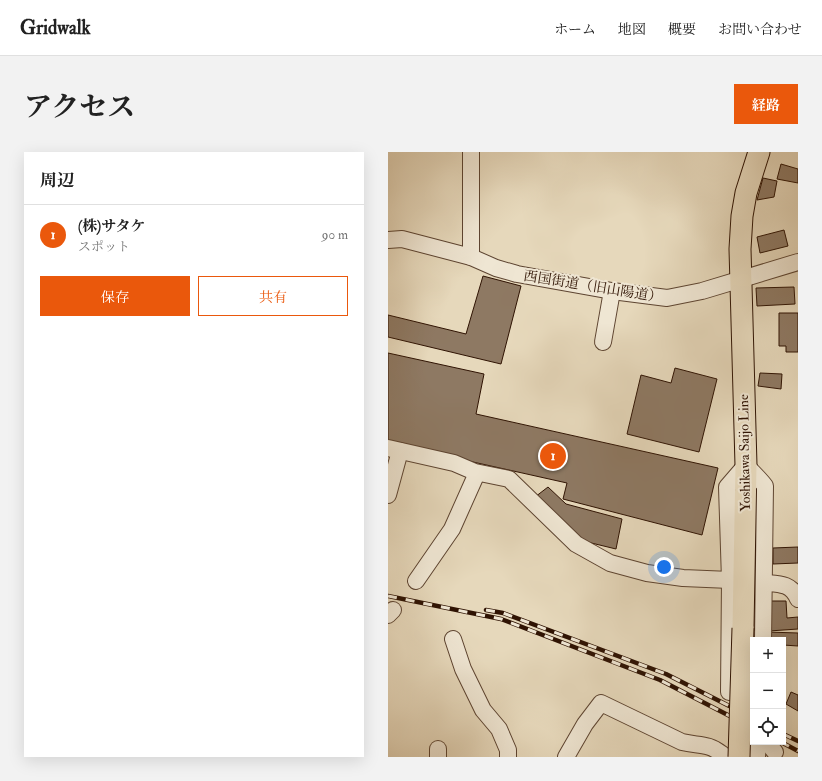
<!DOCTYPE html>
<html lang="ja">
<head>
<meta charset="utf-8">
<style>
	:root { --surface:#fff; --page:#f2f2f2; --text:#222; --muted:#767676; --line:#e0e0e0; --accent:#ea580c }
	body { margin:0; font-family:"IM FELL Double Pica","Noto Serif JP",serif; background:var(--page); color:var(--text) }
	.controls { position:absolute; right:12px; bottom:12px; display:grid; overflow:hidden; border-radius:0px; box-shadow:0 4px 16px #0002 }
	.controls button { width:36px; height:36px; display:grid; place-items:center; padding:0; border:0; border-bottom:1px solid var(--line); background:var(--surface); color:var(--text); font:20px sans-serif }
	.you { position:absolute; left:276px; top:415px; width:14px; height:14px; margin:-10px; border:3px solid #fff; border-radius:50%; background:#1a73e8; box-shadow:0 0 0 6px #1a73e833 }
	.badge { display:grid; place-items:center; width:26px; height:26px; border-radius:50%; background:var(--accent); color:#fff; font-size:13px; font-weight:700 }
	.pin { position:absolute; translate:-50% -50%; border:2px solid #fff; box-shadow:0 1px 4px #0006 }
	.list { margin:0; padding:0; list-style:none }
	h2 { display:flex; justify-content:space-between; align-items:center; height:52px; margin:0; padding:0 16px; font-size:17px }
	h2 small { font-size:13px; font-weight:400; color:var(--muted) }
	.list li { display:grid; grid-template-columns:26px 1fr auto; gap:12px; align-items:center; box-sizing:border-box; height:60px; padding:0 16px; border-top:1px solid var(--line) }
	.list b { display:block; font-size:15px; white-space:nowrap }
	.list p { margin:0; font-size:13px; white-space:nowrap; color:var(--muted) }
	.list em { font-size:13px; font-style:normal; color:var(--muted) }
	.actions { display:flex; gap:8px; padding:12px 16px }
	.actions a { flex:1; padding:9px 0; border:1px solid var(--accent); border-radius:0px; text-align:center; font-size:14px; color:var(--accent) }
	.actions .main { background:var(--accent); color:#fff }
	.icon { flex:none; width:22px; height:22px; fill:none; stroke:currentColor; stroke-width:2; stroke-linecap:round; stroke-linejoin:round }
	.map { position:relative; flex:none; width:410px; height:605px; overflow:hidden; border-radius:0px }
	header { display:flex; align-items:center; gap:24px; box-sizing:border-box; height:56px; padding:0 20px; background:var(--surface); border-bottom:1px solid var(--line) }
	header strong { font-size:19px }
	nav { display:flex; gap:22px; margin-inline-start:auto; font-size:14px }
	.intro { display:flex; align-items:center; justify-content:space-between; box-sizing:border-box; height:96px; padding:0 24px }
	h1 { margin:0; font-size:28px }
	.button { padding:10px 18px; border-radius:0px; background:var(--accent); color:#fff; font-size:14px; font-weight:700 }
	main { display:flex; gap:24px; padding:0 24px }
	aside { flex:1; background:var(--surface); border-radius:0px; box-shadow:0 4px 16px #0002 }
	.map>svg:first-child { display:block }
	.building { fill:#8e7963; stroke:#2f1303 }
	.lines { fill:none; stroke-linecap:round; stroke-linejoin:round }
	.minor-casing { stroke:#5d4431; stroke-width:18 }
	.major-casing { stroke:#2f1303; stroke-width:23 }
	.minor { stroke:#efe6d3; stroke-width:16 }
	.major { stroke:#e6d8bb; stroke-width:21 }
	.rail-casing { stroke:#2f1303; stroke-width:4.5 }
	.rail { stroke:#efe6d3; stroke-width:3; stroke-dasharray:9; stroke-linecap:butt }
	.major-bridge-casing { stroke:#2f1303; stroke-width:23; stroke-linecap:butt }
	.major-bridge { stroke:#e6d8bb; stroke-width:21 }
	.labels { text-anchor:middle; stroke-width:4; stroke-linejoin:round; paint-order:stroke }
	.street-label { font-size:14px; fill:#2f1303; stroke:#efe6d3 }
</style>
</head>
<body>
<header>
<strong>Gridwalk</strong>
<nav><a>ホーム</a><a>地図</a><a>概要</a><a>お問い合わせ</a></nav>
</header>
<div class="intro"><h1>アクセス</h1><a class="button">経路</a></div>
<main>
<aside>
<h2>周辺<small></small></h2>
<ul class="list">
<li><span class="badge">1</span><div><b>(株)サタケ</b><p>スポット</p></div><em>90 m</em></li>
</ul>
<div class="actions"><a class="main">保存</a><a>共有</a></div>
</aside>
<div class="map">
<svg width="410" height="605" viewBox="0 0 410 605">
	<rect width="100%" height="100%" fill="#e6d8bb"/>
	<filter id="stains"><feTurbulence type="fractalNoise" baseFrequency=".005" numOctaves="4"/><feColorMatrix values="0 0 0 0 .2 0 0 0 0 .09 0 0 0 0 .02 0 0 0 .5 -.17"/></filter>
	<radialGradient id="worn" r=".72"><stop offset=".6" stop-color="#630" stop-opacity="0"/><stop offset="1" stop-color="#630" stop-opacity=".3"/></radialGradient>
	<g class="building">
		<path d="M393,12l17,5v14l-21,-4z"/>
		<path d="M375,26l14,3 -3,16 -17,3z"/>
		<path d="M396,78l4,16 -28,7 -3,-16z"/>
		<path d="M95,124l38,10 -20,78 -113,-27v-22l78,19z"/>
		<path d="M406,135l1,17 -38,2 -1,-18z"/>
		<path d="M391,161h19v39h-12v-6h-7z"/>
		<path d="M0,201l96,21 -8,40 242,54 -16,67 -139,-36 4,-16 -179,-40z"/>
		<path d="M287,216l42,11 -18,73 -72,-18 14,-59 30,8z"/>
		<path d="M372,221l22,1 -1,15 -23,-3z"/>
		<path d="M160,335l18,17 56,15 -6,30 -41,-10 -40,-42z"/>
		<path d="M410,395v16l-25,1v-16z"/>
		<path d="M380,449h18l1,17 11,-1v12l-29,2z"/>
		<path d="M379,480l31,1v13l-15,-1v-5h-15z"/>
		<path d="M403,540l7,3v16l-12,-7z"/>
	</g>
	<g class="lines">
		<defs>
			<g id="minor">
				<path d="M83,0v105"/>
				<path d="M0,88l14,-1 69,18 25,11 21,6 95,17 55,7 35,-7 96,-29"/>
				<path d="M215,190l9,-51"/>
				<path d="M0,296l66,15 21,9 34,7 67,65 34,19 37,10 36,5 47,2 -3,-93 19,-22c6,7 14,14 19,21l-2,154"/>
				<path d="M0,343l12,-44"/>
				<path d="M28,429l36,-52 25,-56"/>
				<path d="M377,431c14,1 26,0 33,16"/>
				<path d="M0,463l5,-5"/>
				<path d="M65,487l10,30 20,41 16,19 9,21v7"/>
				<path d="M341,540l1,-112"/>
				<path d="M373,590l9,4 5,6"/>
				<path d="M50,605v-8"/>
				<path d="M178,605l19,-33 16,-21 81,39c17,4 26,1 40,12v3"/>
				<path d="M369,605l1,-15"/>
			</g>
			<path id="major" d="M355,476l3,-163 -6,-216 2,-33 4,-23 13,-41"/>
		</defs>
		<use href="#minor" class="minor-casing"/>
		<use href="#major" class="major-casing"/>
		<use href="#minor" class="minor"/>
		<use href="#major" class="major"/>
		<defs>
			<g id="rail">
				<path d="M0,444l113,23 159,61 93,48"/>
				<path d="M98,458l17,3 163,61 87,44"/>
				<path d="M395,582l15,7"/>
				<path d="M393,590l17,9"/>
			</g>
		</defs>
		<use href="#rail" class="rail-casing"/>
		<use href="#rail" class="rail"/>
		<defs>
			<path id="major-bridge" d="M351,605l4,-129"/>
		</defs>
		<use href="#major-bridge" class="major-bridge-casing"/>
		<use href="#major-bridge" class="major-bridge"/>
	</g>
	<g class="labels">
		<g class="street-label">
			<text transform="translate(205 134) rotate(9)" y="5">西国街道（旧山陽道）</text>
			<text transform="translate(356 301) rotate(-91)" y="5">Yoshikawa Saijo Line</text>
		</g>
	</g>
	<rect width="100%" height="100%" filter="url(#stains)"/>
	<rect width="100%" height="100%" fill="url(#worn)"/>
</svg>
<div class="controls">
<button>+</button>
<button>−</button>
<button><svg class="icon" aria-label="locate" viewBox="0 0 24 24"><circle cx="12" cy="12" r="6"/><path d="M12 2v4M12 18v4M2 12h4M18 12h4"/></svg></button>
</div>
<div class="you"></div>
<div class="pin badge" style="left:165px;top:304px">1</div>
</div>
</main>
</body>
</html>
